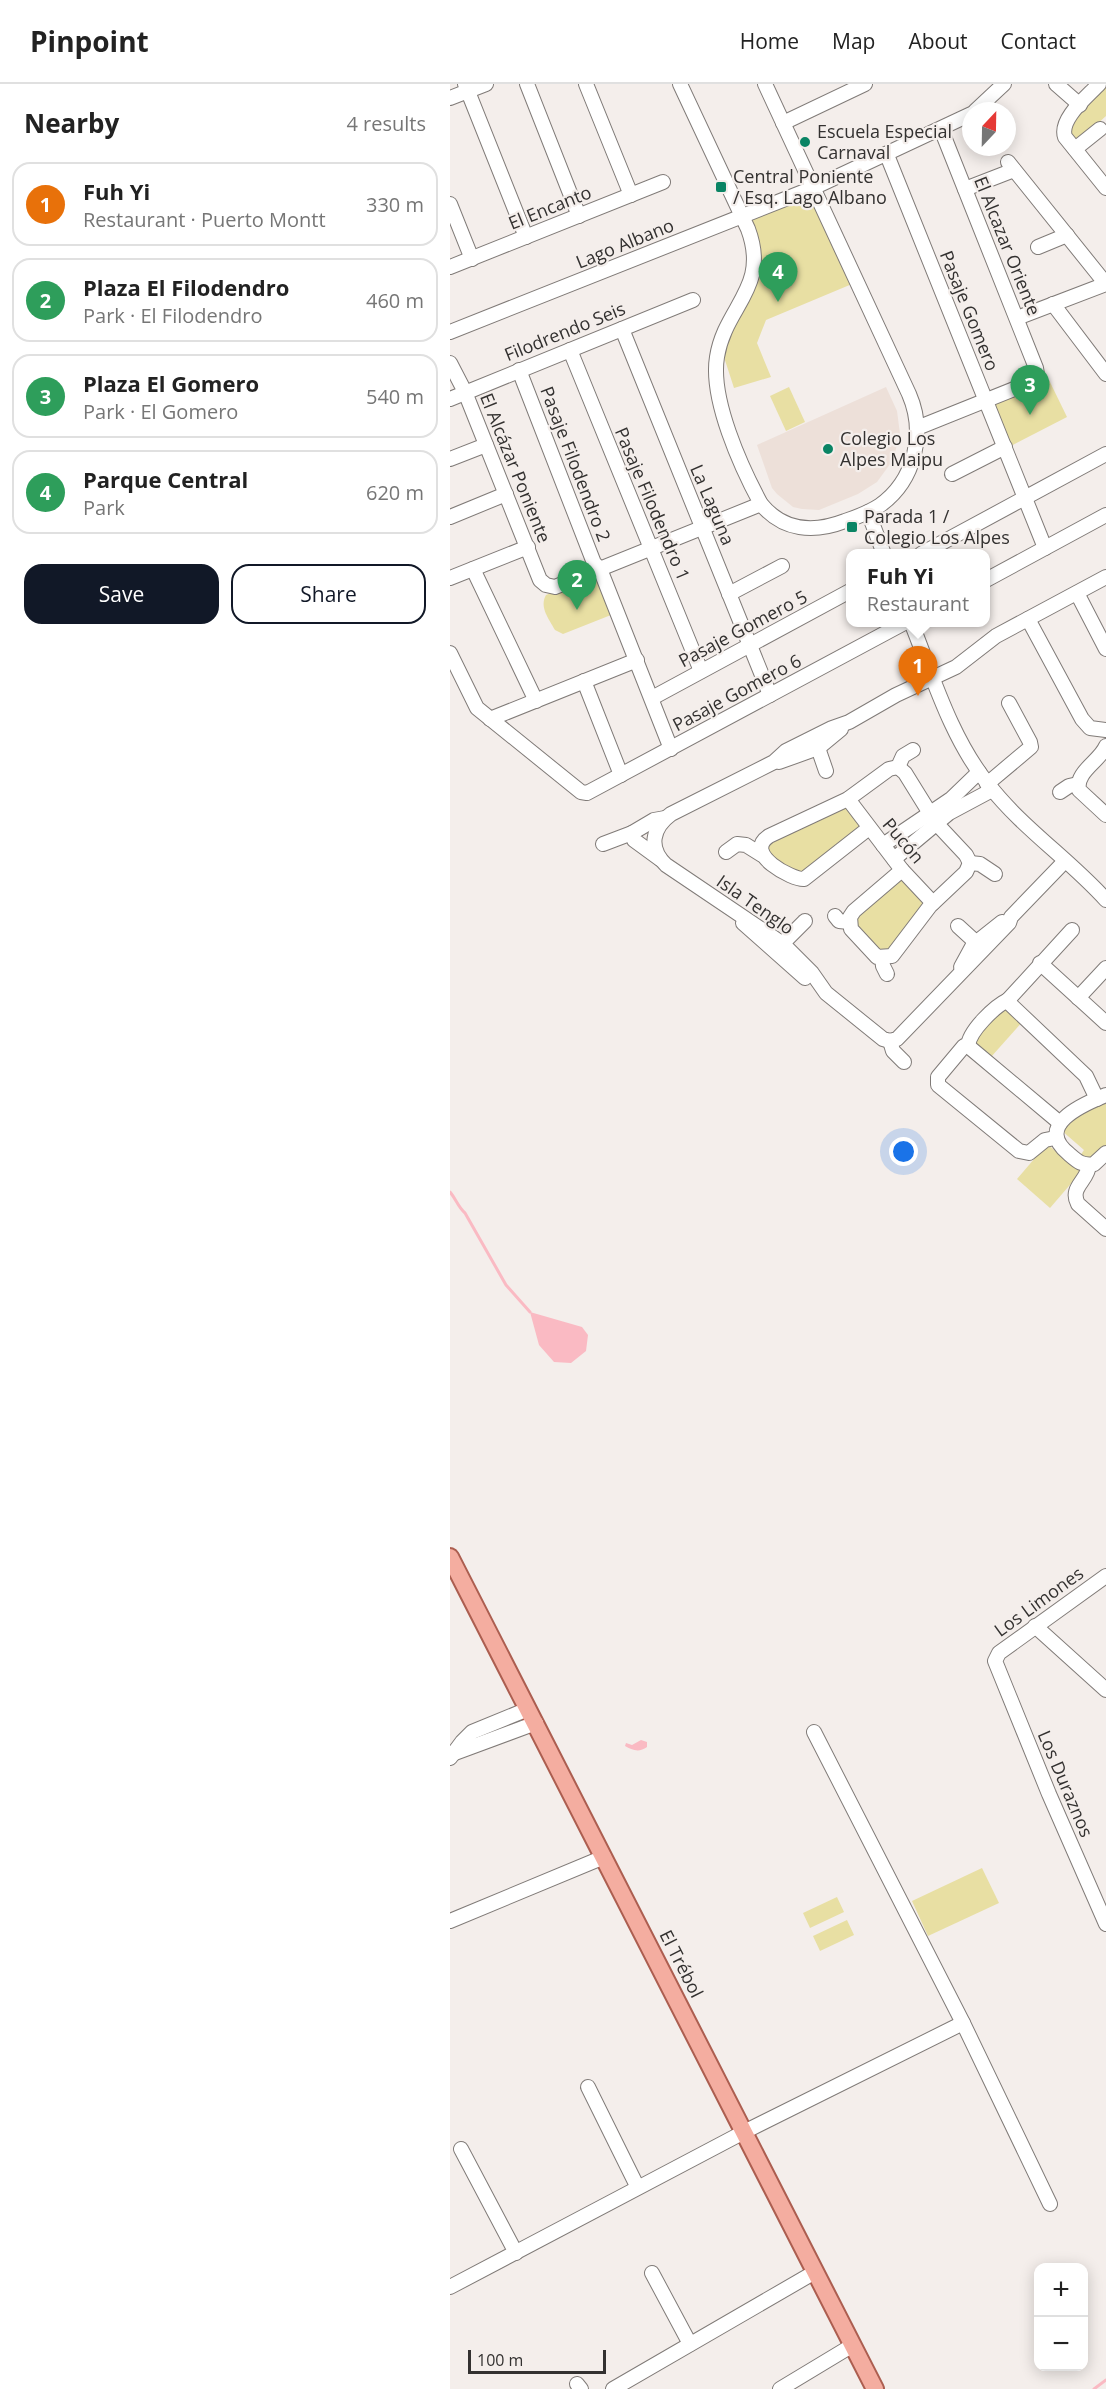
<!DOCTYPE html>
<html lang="en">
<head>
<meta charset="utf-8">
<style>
	:root { --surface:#fff; --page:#f2f2f2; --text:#222; --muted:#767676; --line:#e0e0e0; --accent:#111827 }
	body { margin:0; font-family:"Open Sans",sans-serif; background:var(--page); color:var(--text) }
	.controls { position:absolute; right:18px; bottom:18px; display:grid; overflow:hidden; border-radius:12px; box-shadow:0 3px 15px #0003 }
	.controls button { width:54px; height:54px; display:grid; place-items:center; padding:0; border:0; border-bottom:2px solid var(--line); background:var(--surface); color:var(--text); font:30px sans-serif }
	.compass { position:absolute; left:512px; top:18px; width:54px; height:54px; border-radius:50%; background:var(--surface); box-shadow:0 3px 15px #0003; rotate:22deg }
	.scale { position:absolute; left:18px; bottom:15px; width:138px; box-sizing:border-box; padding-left:6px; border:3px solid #333130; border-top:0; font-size:16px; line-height:21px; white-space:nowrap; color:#333130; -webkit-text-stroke:4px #f4eeeb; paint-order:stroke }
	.you { position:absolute; left:454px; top:1068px; width:21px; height:21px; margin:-15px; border:4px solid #fff; border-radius:50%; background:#1a73e8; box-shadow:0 0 0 9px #1a73e833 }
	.badge { display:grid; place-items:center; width:39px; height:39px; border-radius:50%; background:var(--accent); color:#fff; font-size:20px; font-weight:700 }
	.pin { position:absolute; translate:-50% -50px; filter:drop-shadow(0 2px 3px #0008) }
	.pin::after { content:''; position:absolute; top:32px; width:21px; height:18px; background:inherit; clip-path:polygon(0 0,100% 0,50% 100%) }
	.popup { position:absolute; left:396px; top:465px; width:144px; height:78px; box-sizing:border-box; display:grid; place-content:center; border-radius:12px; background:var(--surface); filter:drop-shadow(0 2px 4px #0005); font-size:20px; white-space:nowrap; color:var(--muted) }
	.popup b { font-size:22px; color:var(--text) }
	.popup::after { content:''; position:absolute; left:50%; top:100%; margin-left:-12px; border:12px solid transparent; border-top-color:var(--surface) }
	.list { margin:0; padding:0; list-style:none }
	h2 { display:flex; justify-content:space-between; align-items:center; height:78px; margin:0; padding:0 24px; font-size:26px }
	h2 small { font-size:20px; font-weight:400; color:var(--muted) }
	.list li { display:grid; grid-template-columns:39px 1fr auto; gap:18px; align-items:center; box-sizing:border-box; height:84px; margin:0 12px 12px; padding:0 12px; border:2px solid var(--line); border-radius:18px }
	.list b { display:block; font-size:22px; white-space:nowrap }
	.list p { margin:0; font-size:20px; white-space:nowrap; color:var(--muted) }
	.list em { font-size:20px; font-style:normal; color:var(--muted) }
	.actions { display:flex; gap:12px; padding:18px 24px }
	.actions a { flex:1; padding:14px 0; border:2px solid var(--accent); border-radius:18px; text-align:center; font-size:21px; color:var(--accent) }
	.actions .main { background:var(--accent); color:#fff }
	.map { position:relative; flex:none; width:656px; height:2305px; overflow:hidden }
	header { display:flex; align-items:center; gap:36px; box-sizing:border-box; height:84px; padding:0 30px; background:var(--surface); border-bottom:2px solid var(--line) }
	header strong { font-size:28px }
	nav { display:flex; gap:33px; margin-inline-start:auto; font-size:21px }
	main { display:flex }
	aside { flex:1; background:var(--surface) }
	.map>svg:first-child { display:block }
	.built { fill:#ede0d9 }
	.green { fill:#e8dfa3 }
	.water { fill:#fabac3 }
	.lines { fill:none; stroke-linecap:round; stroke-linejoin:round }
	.stream { stroke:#fabac3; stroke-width:3 }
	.minor-casing { stroke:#807b78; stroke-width:16 }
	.major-casing { stroke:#ac5e50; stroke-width:20 }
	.minor { stroke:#fff; stroke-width:14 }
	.major { stroke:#f4ada0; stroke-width:16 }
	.poi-dot { fill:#0a8464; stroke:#f4eeeb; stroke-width:2 }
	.labels { text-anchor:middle; stroke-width:4.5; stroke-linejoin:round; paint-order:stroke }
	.poi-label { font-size:18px; fill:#333130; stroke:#f4eeeb; text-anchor:start }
	.street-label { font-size:18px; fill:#333130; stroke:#f4eeeb }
</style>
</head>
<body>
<header>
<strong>Pinpoint</strong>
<nav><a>Home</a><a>Map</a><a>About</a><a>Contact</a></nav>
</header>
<main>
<aside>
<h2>Nearby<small>4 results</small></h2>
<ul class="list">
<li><span class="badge" style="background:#e8710a">1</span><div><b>Fuh Yi</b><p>Restaurant · Puerto Montt</p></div><em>330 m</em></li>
<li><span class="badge" style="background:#2e9e5b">2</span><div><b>Plaza El Filodendro</b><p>Park · El Filodendro</p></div><em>460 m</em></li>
<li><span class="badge" style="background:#2e9e5b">3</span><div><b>Plaza El Gomero</b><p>Park · El Gomero</p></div><em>540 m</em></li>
<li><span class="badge" style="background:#2e9e5b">4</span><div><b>Parque Central</b><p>Park</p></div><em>620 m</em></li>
</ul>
<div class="actions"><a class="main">Save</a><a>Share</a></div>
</aside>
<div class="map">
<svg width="656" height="2305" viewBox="0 0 656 2305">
	<rect width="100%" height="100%" fill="#f4eeeb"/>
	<path class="built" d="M436,303l11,24 3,23 -7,26 -16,22 -19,12 -39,16 -17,-1 -9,-2 -16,-13 -5,-6 -15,-43z"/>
	<g class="green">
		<path d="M654,0h2v32l-30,27 -7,-8 1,-8z"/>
		<path d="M361,112l41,88 -86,36 -9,23 14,34 -37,11 -12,-37 36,-71 -3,-38 -9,-22z"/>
		<path d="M599,296l18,37 -60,31 -14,-45z"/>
		<path d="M339,303l16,35 -19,9 -16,-35z"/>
		<path d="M139,493l7,2 15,36 -48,19 -8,-4c-6,-11 -16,-23 -9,-35z"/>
		<path d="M395,723l16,21 -57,49 -35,-19 -4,-14z"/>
		<path d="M451,792l24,26 -36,49 -7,2 -26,-25v-13z"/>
		<path d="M551,922l22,15 -32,36 -21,-14z"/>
		<path d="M656,1016v45l-16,15 -10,-4 4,-6 -23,-20 10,-10z"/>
		<path d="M597,1060l34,28 -31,36 -33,-29z"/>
		<path d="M532,1784l17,35 -71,33 -16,-35z"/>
		<path d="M387,1813l7,15 -34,16 -7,-15z"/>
		<path d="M397,1836l7,15 -34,16 -7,-15z"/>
	</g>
	<g class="water">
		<path d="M80,1228l52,15 6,8 -2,16 -15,12 -17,-1 -15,-17z"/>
		<path d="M191,1656l6,2v5c-8,6 -15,3 -22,-1l1,-3 6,2z"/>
	</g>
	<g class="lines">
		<g class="stream">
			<path d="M0,1108c6,7 8,15 15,21l41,72 24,27"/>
			<path d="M644,2305l12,-9"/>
		</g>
		<defs>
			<g id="minor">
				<path d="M15,0l61,153"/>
				<path d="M77,0l52,132"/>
				<path d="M136,0l45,111"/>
				<path d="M230,0l68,145c22,59 -23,77 -31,128 -7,42 24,110 44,147 22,27 53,29 84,17 12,-4 23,-8 34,-15 36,-25 47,-73 30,-112l-144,-310"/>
				<path d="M606,0l24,21"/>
				<path d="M649,0c-12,13 -40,35 -34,53l41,51"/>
				<path d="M0,14l36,-14"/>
				<path d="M525,27l29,-27"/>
				<path d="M333,39l82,-39"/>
				<path d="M625,65l25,-20"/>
				<path d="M437,71l158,393"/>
				<path d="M558,78l98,122"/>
				<path d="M515,105l49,-19"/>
				<path d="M0,120l22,55"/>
				<path d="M588,163l29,-12"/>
				<path d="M0,183l213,-85"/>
				<path d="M603,220l53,70"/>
				<path d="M567,234l89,-34"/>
				<path d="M172,245l148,366"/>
				<path d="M0,248l363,-144 158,-74"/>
				<path d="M120,266l131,321"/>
				<path d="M0,279l15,29 75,188 6,5 9,2 206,-83"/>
				<path d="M69,286l75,193 6,6 71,180"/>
				<path d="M0,315l243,-99"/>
				<path d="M467,344l112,-45 8,-9 -1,-6 -95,-239"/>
				<path d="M0,375l36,-14"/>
				<path d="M502,390l53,-27"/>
				<path d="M418,428l16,42"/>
				<path d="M0,433l56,-23"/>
				<path d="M471,470l185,-100"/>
				<path d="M23,485l63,132"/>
				<path d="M0,494l78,-31"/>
				<path d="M536,496l120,-65"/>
				<path d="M627,509l29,56"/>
				<path d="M279,510l53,-28"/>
				<path d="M578,535l54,100 8,9 16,2"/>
				<path d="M461,538c22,55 40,116 77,162 34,44 81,75 118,116"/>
				<path d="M0,569l27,55 104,84 6,1 319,-171"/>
				<path d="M134,597l37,94"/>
				<path d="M202,614l198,-107"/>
				<path d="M40,635l147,-59"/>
				<path d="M366,658l10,29"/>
				<path d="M656,662c-6,15 -31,26 -27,44l27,25"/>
				<path d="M329,678l39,-14 23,-19"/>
				<path d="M448,683l7,6 31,50 30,32 4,8"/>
				<path d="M448,683l5,-11 10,-6"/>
				<path d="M537,700l44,-37 -1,-5 -21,-39"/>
				<path d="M610,708l9,-6 9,-2"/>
				<path d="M398,715l54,71 31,33"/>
				<path d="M419,744l-65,51c-11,1 -62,-25 -35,-43l79,-37 41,-30 9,-2"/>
				<path d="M153,760l29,-11"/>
				<path d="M433,761l68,-46 28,-27"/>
				<path d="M276,768l11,-8 9,1 16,10"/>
				<path d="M210,775l-26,-19 -2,-7 22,-13 11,-2"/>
				<path d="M444,775l55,-46 43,-23"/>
				<path d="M615,777l-54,56 -2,6 -112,116 -7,2 -7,-2 -57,-46 -14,-20 -29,-29 -117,-79c-18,-17 -14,-37 5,-51l103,-52 12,-11 46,-23 17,-6 47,-27 60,-28 40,-31 110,-59"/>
				<path d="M520,779l10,1 15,10"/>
				<path d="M452,786l-48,41 -4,6 1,12 26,28 15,-1 38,-50 36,-34 4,-9"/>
				<path d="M385,832l4,5 10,1"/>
				<path d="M293,839l62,55"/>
				<path d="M508,842l23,21"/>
				<path d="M327,865l28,-28"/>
				<path d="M432,874l1,8 4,8"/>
				<path d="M590,879l66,60"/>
				<path d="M511,883l12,-22 29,-23"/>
				<path d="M628,914l28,-30"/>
				<path d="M558,916l2,4 76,72 11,23"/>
				<path d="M558,916l64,-70"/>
				<path d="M440,957l3,10 11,11"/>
				<path d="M518,962h-4l-26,31v8l81,66 10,2 16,-13 10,-2"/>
				<path d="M518,962l92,77"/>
				<path d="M518,962c1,-15 27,-40 40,-46"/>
				<path d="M656,1011c-25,10 -72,31 -37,59 8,7 13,12 25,10l12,-11"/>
				<path d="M639,1081c-1,16 -20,22 -11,39l28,25"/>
				<path d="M656,1492l-107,77 -4,8 54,133 57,130"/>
				<path d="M585,1542l71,64"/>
				<path d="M364,1648l149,291 87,181"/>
				<path d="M5,1669l81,-30"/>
				<path d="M0,1674l12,-16 10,-10 56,-23"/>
				<path d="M0,1837l154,-64"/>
				<path d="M138,2003l49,99"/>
				<path d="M11,2065l55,104"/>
				<path d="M202,2189l38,71"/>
				<path d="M0,2203l294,-155 219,-109"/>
				<path d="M127,2300l4,5"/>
				<path d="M163,2305l202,-117"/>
				<path d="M330,2305l73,-44"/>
			</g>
			<path id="major" d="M0,1473l425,832"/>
		</defs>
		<use href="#minor" class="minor-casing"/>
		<use href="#major" class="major-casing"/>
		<use href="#minor" class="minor"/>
		<use href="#major" class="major"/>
	</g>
	<g class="poi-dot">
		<circle cx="355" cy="58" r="6"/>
		<rect x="265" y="97" width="12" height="12" rx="3"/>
		<circle cx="378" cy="365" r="6"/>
		<rect x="396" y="437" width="12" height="12" rx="3"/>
	</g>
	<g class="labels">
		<g class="poi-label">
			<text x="367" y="54">Escuela Especial<tspan x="367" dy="21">Carnaval</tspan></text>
			<text x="283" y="99">Central Poniente<tspan x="283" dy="21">/ Esq. Lago Albano</tspan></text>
			<text x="390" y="361">Colegio Los<tspan x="390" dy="21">Alpes Maipu</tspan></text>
			<text x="414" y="439">Parada 1 /<tspan x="414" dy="21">Colegio Los Alpes</tspan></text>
		</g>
		<g class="street-label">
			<text transform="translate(100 124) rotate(-22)" y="6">El Encanto</text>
			<text transform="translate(175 160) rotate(-22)" y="6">Lago Albano</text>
			<text transform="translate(557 162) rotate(68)" y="6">El Alcazar Oriente</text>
			<text transform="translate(519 227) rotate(68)" y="6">Pasaje Gomero</text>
			<text transform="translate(115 248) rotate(-22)" y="6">Filodrendo Seis</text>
			<text transform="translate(125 380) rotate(69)" y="6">Pasaje Filodendro 2</text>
			<text transform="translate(65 384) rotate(68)" y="6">El Alcázar Poniente</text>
			<text transform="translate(202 420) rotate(67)" y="6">Pasaje Filodendro 1</text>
			<text transform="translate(262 421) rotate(67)" y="6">La Laguna</text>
			<text transform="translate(293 545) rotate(-28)" y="6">Pasaje Gomero 5</text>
			<text transform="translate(287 609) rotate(-28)" y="6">Pasaje Gomero 6</text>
			<text transform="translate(453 757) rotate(50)" y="6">Pucón</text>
			<text transform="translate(305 821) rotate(35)" y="6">Isla Tenglo</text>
			<text transform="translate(589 1518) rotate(-36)" y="6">Los Limones</text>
			<text transform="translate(615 1700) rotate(67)" y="6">Los Duraznos</text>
			<text transform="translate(231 1880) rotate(63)" y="6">El Trébol</text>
		</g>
	</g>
</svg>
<div class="controls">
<button>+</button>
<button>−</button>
</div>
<svg class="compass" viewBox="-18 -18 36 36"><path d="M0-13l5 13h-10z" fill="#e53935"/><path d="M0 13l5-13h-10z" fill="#767676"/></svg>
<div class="scale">100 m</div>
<div class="you"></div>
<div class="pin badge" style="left:468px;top:612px;background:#e8710a">1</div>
<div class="popup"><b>Fuh Yi</b>Restaurant</div>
<div class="pin badge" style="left:127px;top:526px;background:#2e9e5b">2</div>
<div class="pin badge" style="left:580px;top:331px;background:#2e9e5b">3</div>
<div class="pin badge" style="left:328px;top:218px;background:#2e9e5b">4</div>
</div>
</main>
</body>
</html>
